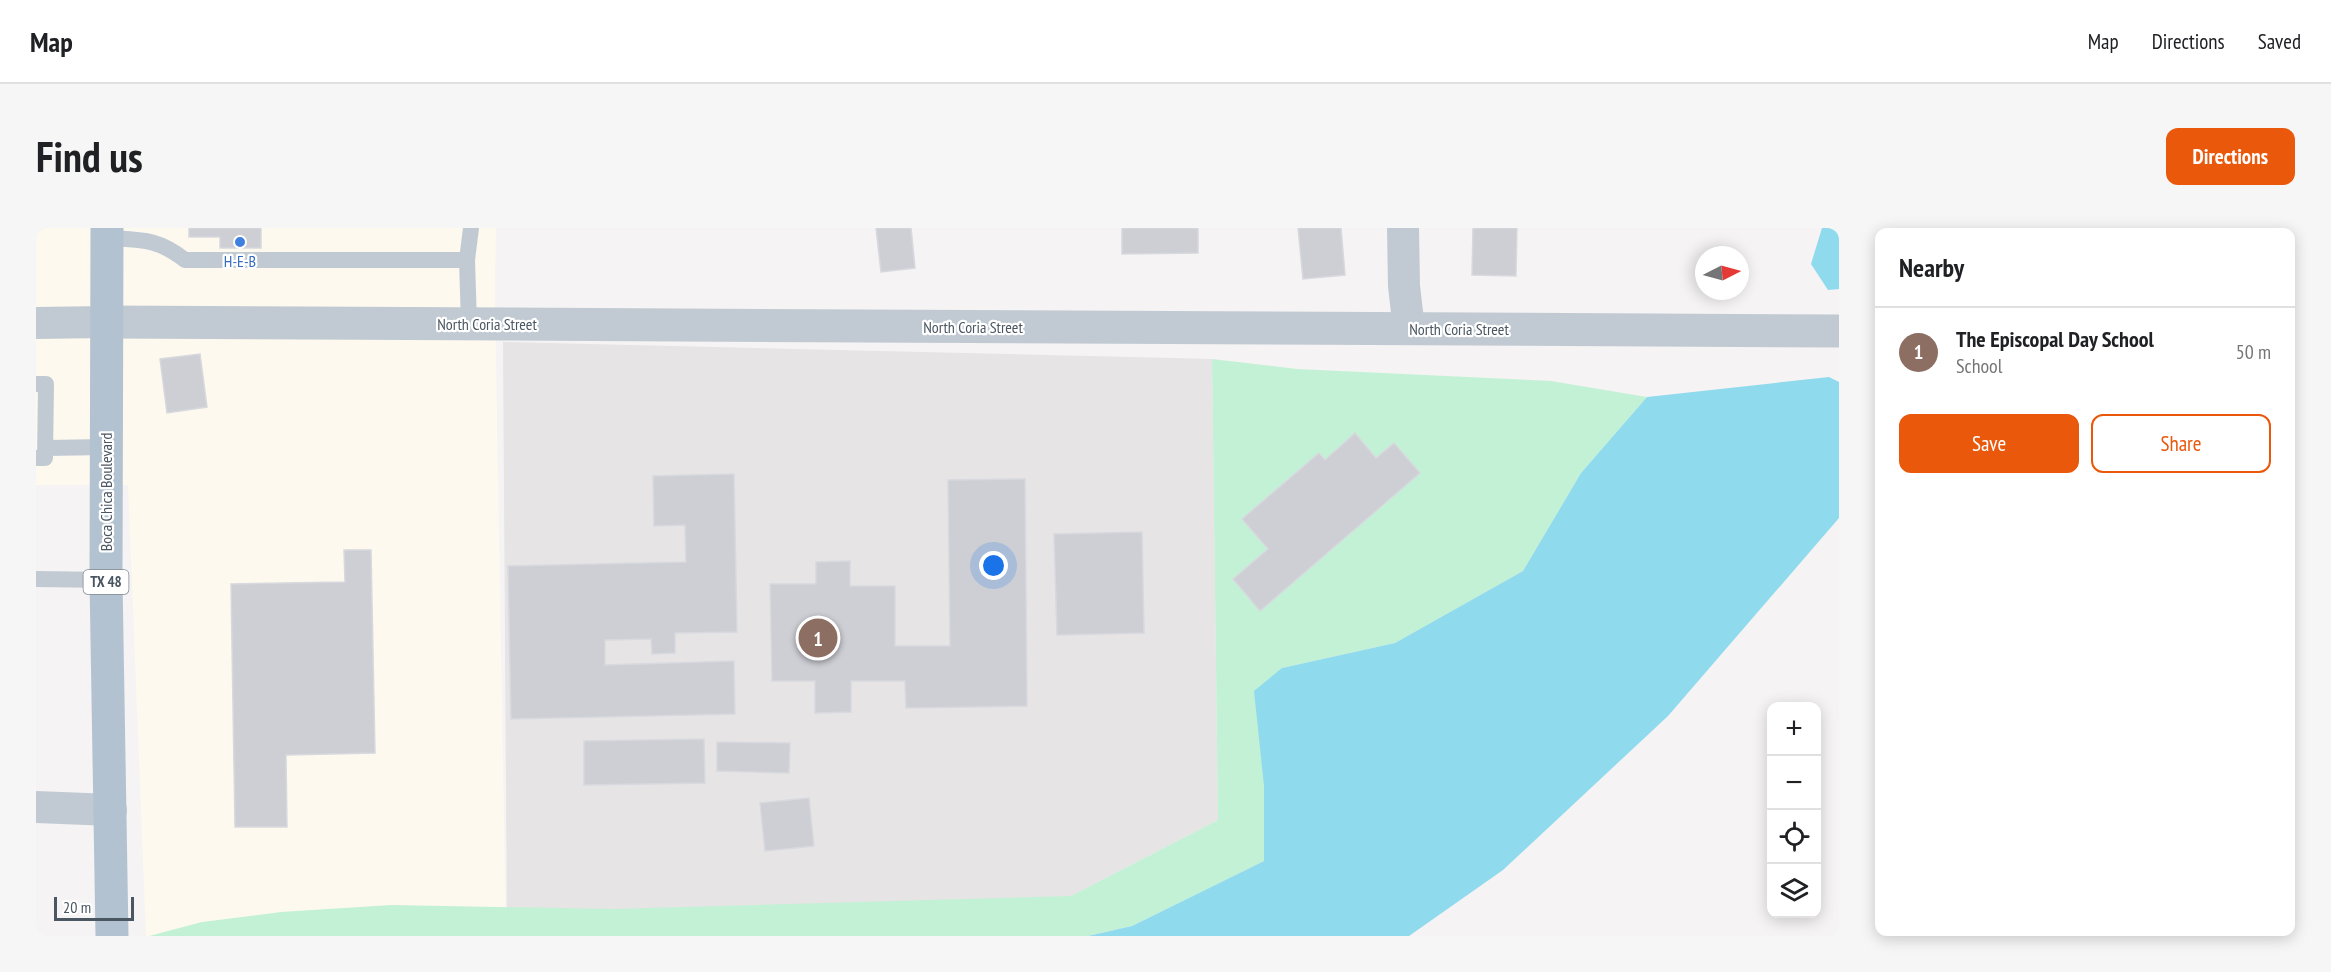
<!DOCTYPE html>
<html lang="en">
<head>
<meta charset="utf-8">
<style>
	:root { --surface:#fff; --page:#f6f6f6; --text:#202124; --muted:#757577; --line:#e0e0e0; --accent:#ea580c }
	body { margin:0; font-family:"PT Sans Narrow",sans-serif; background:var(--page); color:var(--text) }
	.controls { position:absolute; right:18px; bottom:18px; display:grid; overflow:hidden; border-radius:12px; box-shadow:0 3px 15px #0003 }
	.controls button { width:54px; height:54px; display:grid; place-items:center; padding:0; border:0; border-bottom:2px solid var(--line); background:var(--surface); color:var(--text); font:30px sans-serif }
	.compass { position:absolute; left:1659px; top:18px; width:54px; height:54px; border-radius:50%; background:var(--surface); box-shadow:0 3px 15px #0003; rotate:84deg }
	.scale { position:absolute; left:18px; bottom:15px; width:80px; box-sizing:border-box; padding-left:6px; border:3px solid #4a5661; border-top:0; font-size:16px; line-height:21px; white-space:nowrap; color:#4a5661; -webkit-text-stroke:4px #fff; paint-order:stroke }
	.you { position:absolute; left:958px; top:338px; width:21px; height:21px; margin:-15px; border:4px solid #fff; border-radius:50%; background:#1a73e8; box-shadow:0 0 0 9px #1a73e833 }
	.badge { display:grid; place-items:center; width:39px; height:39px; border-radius:50%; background:var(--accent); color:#fff; font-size:20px; font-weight:700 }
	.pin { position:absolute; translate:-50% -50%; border:3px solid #fff; box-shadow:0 2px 6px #0006 }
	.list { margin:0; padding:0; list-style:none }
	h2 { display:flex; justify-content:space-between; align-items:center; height:78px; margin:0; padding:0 24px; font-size:26px }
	h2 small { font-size:20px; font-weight:400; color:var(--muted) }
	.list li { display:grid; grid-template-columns:39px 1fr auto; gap:18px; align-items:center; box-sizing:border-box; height:90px; padding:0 24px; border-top:2px solid var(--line) }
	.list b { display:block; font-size:22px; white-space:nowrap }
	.list p { margin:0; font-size:20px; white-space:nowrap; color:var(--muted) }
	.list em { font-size:20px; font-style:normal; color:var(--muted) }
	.actions { display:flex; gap:12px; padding:18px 24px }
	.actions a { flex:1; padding:14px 0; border:2px solid var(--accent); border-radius:12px; text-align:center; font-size:21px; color:var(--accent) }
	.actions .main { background:var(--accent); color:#fff }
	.icon { flex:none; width:33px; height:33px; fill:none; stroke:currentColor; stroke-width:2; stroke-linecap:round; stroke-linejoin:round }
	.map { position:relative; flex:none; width:1803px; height:708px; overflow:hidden; border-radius:12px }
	header { display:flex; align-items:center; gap:36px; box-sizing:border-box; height:84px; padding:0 30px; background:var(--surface); border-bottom:2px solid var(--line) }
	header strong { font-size:28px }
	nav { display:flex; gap:33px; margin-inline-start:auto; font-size:21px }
	.intro { display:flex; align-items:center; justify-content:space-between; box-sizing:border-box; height:144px; padding:0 36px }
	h1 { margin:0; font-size:42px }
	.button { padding:15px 27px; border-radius:12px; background:var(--accent); color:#fff; font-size:21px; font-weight:700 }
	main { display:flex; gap:36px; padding:0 36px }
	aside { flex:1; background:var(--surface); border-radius:12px; box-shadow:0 3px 15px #0003 }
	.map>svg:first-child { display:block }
	.commercial { fill:#fdf9ef }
	.education { fill:#e6e4e5 }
	.green { fill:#c3f1d5 }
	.water { fill:#90daee }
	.building { fill:#cdcfd5; stroke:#d7d9de; stroke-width:1.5 }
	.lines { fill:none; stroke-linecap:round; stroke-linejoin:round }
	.service { stroke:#c1cad2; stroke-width:16 }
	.minor { stroke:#c1cad2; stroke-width:32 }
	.tertiary { stroke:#c1cad2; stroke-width:33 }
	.primary { stroke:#b3c2d1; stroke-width:33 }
	.shop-dot { fill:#3f7fe0; stroke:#fff; stroke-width:2 }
	.labels { text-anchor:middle; stroke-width:4.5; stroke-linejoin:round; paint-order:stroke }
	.shield { fill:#fff; stroke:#808990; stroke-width:1.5 }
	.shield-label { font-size:15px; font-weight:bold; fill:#4a5661 }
	.shop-label { font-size:16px; fill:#366cbe; stroke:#fff }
	.street-label { font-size:16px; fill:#4a5661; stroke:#fff }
</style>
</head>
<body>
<header>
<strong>Map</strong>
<nav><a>Map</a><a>Directions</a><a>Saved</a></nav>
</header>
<div class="intro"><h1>Find us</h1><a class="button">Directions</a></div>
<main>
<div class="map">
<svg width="1803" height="708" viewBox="0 0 1803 708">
	<rect width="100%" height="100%" fill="#f5f3f3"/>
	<path class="commercial" d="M0,0h460l-1,68 11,640h-360l-18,-451h-92z"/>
	<path class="education" d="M467,114l709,17 6,461 -147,76 -564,40z"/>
	<path class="green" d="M1176,131l85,10 254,12 96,16 -66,76 -58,98 -128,72 -113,25 -18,118v75l-132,65 -44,10h-939l53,-14 79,-10 110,-7 221,4 459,-13 147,-76z"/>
	<g class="water">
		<path d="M1786,0h17v61l-11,1 -17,-26z"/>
		<path d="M1793,149l10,5v136l-171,198 -165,154 -94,66h-321l44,-10 132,-65v-75l-10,-95 28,-23 113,-25 128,-72 58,-98 66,-76z"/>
	</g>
	<g class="building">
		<path d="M153,0h72v20h-41v-11h-31z"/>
		<path d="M840,0h35l4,40 -34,4z"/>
		<path d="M1086,0h76v25l-76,1z"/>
		<path d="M1262,0h43l4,47 -42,4z"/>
		<path d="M1437,0h44l-1,48 -44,-1z"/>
		<path d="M164,126l7,53 -40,6 -7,-54z"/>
		<path d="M1319,205l21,25 18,-15 26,30 -160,138 -27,-32 35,-30 -26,-30 77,-66 6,7z"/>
		<path d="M698,246l3,158 -62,1v20l-23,1 -1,-15 -46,1v25l129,-4 1,53 -224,5 -3,-153 178,-4 -1,-37 -31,1 -1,-50z"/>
		<path d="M989,251l2,227 -121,2 -1,-27h-54v31l-36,1v-32h-43l-2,-97h46v-22l34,-1v25h45v60h55l-2,-166z"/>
		<path d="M1106,304l2,101 -87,2 -3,-101z"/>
		<path d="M308,322h27l4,203 -89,2 1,72h-52l-4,-243 114,-2z"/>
		<path d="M668,511l1,44 -121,2v-44z"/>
		<path d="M681,514l73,1 -1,30 -72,-2z"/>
		<path d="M773,570l5,48 -49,5 -5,-48z"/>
	</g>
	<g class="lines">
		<g class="service">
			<path d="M71,10c34,2 50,0 78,22h282l4,-32"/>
			<path d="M431,32l2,64"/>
			<path d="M0,156h10l-1,74h-9"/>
			<path d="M10,220l60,-1"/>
			<path d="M0,351l70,1"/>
		</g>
		<g class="minor">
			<path d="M1367,0l1,58 5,43"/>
			<path d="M0,95l71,-1"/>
			<path d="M0,579l75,3"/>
		</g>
		<path class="tertiary" d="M71,94l1732,9"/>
		<path class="primary" d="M71,0l-1,352 6,356"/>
	</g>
	<circle class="shop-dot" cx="204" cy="14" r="6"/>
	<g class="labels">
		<rect class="shield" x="47.5" y="342" width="45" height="24" rx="4.5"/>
		<g class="shield-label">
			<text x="70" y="359">TX 48</text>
		</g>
		<g class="shop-label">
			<text x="204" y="39">H-E-B</text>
		</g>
		<g class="street-label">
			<text x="451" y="102">North Coria Street</text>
			<text x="937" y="105">North Coria Street</text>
			<text x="1423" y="107">North Coria Street</text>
			<text transform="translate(70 264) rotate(-90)" y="6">Boca Chica Boulevard</text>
		</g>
	</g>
</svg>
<div class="controls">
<button>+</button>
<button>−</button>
<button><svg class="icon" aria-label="locate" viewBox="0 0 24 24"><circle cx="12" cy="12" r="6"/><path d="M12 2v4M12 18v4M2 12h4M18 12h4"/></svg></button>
<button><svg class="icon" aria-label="layers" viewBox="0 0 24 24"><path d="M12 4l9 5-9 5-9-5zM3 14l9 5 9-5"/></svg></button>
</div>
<svg class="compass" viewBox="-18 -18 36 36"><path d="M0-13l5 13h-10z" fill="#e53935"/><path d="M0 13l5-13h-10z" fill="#757577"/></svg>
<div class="scale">20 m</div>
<div class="you"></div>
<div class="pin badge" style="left:782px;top:410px;background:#8d6e63">1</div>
</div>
<aside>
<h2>Nearby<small></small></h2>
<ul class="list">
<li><span class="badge" style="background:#8d6e63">1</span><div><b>The Episcopal Day School</b><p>School</p></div><em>50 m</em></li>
</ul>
<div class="actions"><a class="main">Save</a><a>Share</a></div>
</aside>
</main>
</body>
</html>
